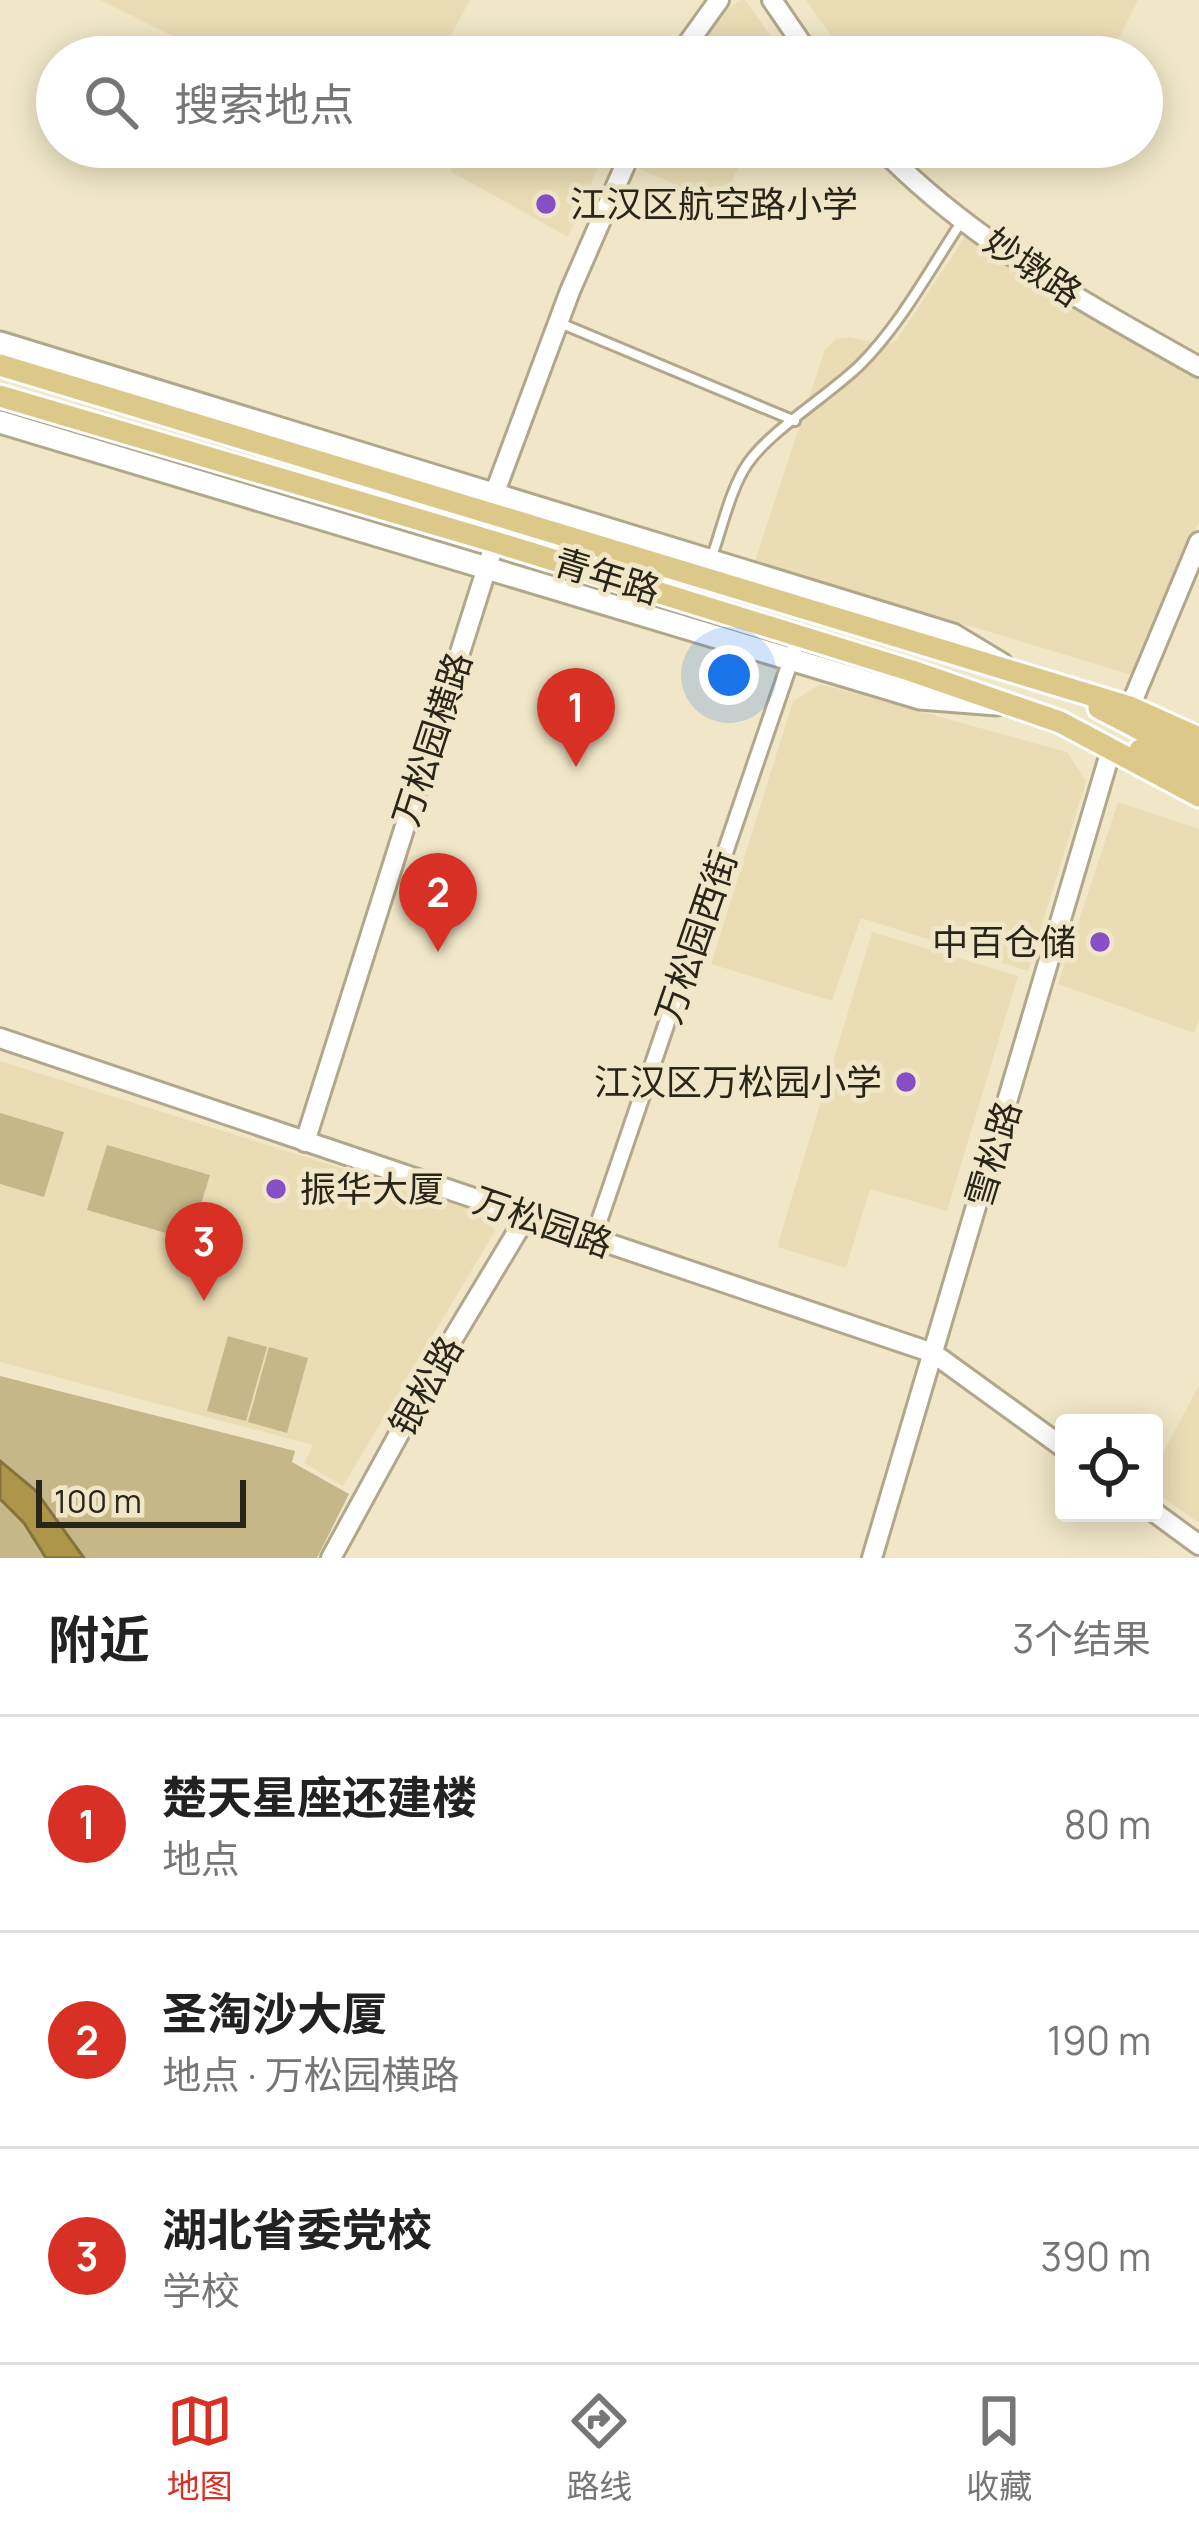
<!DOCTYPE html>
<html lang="zh">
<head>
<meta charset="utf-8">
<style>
	:root { --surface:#fff; --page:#f6f6f6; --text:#222; --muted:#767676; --line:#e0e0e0; --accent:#d93025 }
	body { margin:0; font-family:Manrope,"Noto Sans SC",sans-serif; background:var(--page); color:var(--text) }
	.controls { position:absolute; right:36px; bottom:36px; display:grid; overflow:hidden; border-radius:12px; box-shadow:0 6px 30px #0003 }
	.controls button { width:108px; height:108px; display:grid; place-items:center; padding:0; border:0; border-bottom:3px solid var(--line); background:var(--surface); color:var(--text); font:60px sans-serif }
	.scale { position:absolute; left:36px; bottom:30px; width:210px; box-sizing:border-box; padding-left:12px; border:6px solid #282519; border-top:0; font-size:33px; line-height:42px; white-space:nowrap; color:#282519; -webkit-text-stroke:9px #f1e7c8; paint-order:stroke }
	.you { position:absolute; left:729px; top:675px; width:42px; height:42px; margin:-30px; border:9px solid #fff; border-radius:50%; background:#1a73e8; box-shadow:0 0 0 18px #1a73e833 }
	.badge { display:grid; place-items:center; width:78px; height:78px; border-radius:50%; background:var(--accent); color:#fff; font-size:39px; font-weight:700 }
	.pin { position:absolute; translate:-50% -99px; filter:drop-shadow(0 3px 6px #0008) }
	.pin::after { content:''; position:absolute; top:63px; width:42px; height:36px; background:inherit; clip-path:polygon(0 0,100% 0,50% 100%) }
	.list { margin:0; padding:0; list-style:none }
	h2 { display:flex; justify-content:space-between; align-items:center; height:156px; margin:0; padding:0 48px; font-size:51px }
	h2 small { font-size:39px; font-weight:400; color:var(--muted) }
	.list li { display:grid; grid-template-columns:78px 1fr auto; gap:36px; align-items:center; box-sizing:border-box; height:216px; padding:0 48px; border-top:3px solid var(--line) }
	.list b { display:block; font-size:45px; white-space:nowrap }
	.list p { margin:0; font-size:39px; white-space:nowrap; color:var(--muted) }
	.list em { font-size:39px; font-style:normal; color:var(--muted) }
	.icon { flex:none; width:66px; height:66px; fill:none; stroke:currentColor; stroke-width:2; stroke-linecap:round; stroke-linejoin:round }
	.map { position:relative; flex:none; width:1199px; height:1558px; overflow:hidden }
	.search { position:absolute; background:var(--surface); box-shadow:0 6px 30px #0003; left:36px; right:36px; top:36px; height:132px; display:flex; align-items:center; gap:30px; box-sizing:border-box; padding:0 42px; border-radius:66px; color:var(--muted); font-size:45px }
	.sheet { height:804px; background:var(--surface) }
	nav { display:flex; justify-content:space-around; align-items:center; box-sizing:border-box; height:168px; border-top:3px solid var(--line); background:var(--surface); font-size:33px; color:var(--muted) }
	nav a { display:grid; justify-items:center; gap:6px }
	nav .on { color:var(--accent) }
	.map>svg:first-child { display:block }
</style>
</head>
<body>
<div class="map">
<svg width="1199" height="1558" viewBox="0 0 1199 1558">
	<rect width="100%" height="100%" fill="#f1e7c8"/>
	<path fill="#eaddb6" d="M100,0H470L439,57H215Z
		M741,0H745L786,57H684L712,18Z
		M806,0H1138L1114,48L1022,57H846Z
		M464,147H594L604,153L568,237L450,171Z
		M641,147H747L722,204L633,166Z
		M966,235L1109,326L1199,377V521L1135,676L755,561L825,349L836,339L850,337L884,345L896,341Z
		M821,684L1067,752L1086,781L1028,971L861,918L832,1001L711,964L793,701Z
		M1118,802L1199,829V1020L1194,1033L1058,984Z
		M872,932L1018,976L947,1211L870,1189L846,1268L777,1247Z
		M0,1061L481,1212L495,1231L343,1486L304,1463L313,1445L0,1362Z
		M1199,1385V1523L1154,1491V1470Z"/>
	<path fill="#c6b789" d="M0,1113L64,1132L44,1197L0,1184Z
		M107,1145L210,1175L190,1240L87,1210Z
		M228,1336L267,1347L246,1421L207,1411Z
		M269,1347L308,1358L287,1433L248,1422Z
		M0,1376L295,1451L292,1462L349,1494L317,1558H0Z"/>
	<path fill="#ad954a" stroke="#85733b" stroke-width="3" d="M0,1461L35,1490L84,1558H46L24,1523L0,1499Z"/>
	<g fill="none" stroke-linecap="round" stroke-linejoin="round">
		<g stroke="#b1a78a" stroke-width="14">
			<path id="service" d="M560,323L795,421
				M711,559C722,529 730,489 748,463C771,430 828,396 860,365C901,324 930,269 962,221"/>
		</g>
		<g stroke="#b1a78a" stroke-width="20">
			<path id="minor" d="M593,1239L799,636"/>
		</g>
		<g stroke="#b1a78a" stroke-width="24">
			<path id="tertiary" d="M772,0L811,57
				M678,57L719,0
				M880,147C970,241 1087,304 1199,367
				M489,508L570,291L633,147
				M1130,707L1199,542
				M0,1038L933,1353L1064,1448
				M305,1142L495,542
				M1154,1512L1199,1545
				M331,1558L434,1370L526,1217
				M872,1558L1111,750"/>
		</g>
		<g stroke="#b1a78a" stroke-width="27">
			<path id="secondary" d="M0,343L953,635L1001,664
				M0,422L920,698L997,704"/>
		</g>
		<g stroke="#fff" stroke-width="27">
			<path id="primary" d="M0,365L1130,707L1199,738
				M0,396L495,542L912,671L1060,722L1199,796
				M1099,708L1199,760
				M1140,750L1199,779"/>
		</g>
		<use href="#service" stroke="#fff" stroke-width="8"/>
		<use href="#minor" stroke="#fff" stroke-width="14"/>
		<use href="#tertiary" stroke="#fff" stroke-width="18"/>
		<use href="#secondary" stroke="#fff" stroke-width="21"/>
		<use href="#primary" stroke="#dcc888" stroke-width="21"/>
	</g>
	<g fill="#854fc6" stroke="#f1e7c8" stroke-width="4.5">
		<circle cx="546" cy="204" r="12"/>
		<circle cx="1100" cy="942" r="12"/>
		<circle cx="906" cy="1082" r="12"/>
		<circle cx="276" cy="1189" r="12"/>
	</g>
	<g text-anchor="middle" stroke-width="10" stroke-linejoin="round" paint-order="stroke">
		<g font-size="36" fill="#282519" stroke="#f1e7c8" text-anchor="start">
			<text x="570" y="217">江汉区航空路小学</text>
			<text x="1076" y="955" text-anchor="end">中百仓储</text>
			<text x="882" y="1095" text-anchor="end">江汉区万松园小学</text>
			<text x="300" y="1202">振华大厦</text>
		</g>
		<g font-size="36" fill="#282519" stroke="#f1e7c8">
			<text transform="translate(1033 267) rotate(34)" y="13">妙墩路</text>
			<text transform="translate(607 576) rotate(17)" y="13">青年路</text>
			<text transform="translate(432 739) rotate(-72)" y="13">万松园横路</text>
			<text transform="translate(696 937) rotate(-71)" y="13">万松园西街</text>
			<text transform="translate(993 1154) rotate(-73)" y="13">雪松路</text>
			<text transform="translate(543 1222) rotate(19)" y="13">万松园路</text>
			<text transform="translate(426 1386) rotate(-60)" y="13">银松路</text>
		</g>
	</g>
</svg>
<div class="controls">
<button><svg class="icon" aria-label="locate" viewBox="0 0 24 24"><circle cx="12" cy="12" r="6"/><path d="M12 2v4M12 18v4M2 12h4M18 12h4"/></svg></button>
</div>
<div class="scale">100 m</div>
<div class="you"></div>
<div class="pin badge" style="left:576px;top:767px">1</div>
<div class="pin badge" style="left:438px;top:952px">2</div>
<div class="pin badge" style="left:204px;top:1301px">3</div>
<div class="search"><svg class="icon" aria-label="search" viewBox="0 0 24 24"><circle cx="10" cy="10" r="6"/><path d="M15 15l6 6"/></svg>搜索地点</div>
</div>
<section class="sheet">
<h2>附近<small>3个结果</small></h2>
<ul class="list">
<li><span class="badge">1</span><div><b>楚天星座还建楼</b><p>地点</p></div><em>80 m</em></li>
<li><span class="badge">2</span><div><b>圣淘沙大厦</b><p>地点 · 万松园横路</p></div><em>190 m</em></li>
<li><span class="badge">3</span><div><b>湖北省委党校</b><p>学校</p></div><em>390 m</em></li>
</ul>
</section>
<nav>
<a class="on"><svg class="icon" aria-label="map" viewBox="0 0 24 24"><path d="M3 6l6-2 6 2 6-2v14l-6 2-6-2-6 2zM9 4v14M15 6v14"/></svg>地图</a>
<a><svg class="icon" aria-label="directions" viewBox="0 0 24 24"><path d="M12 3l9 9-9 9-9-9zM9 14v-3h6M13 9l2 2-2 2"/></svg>路线</a>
<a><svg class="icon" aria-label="saved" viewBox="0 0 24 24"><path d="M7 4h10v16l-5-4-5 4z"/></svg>收藏</a>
</nav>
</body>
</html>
